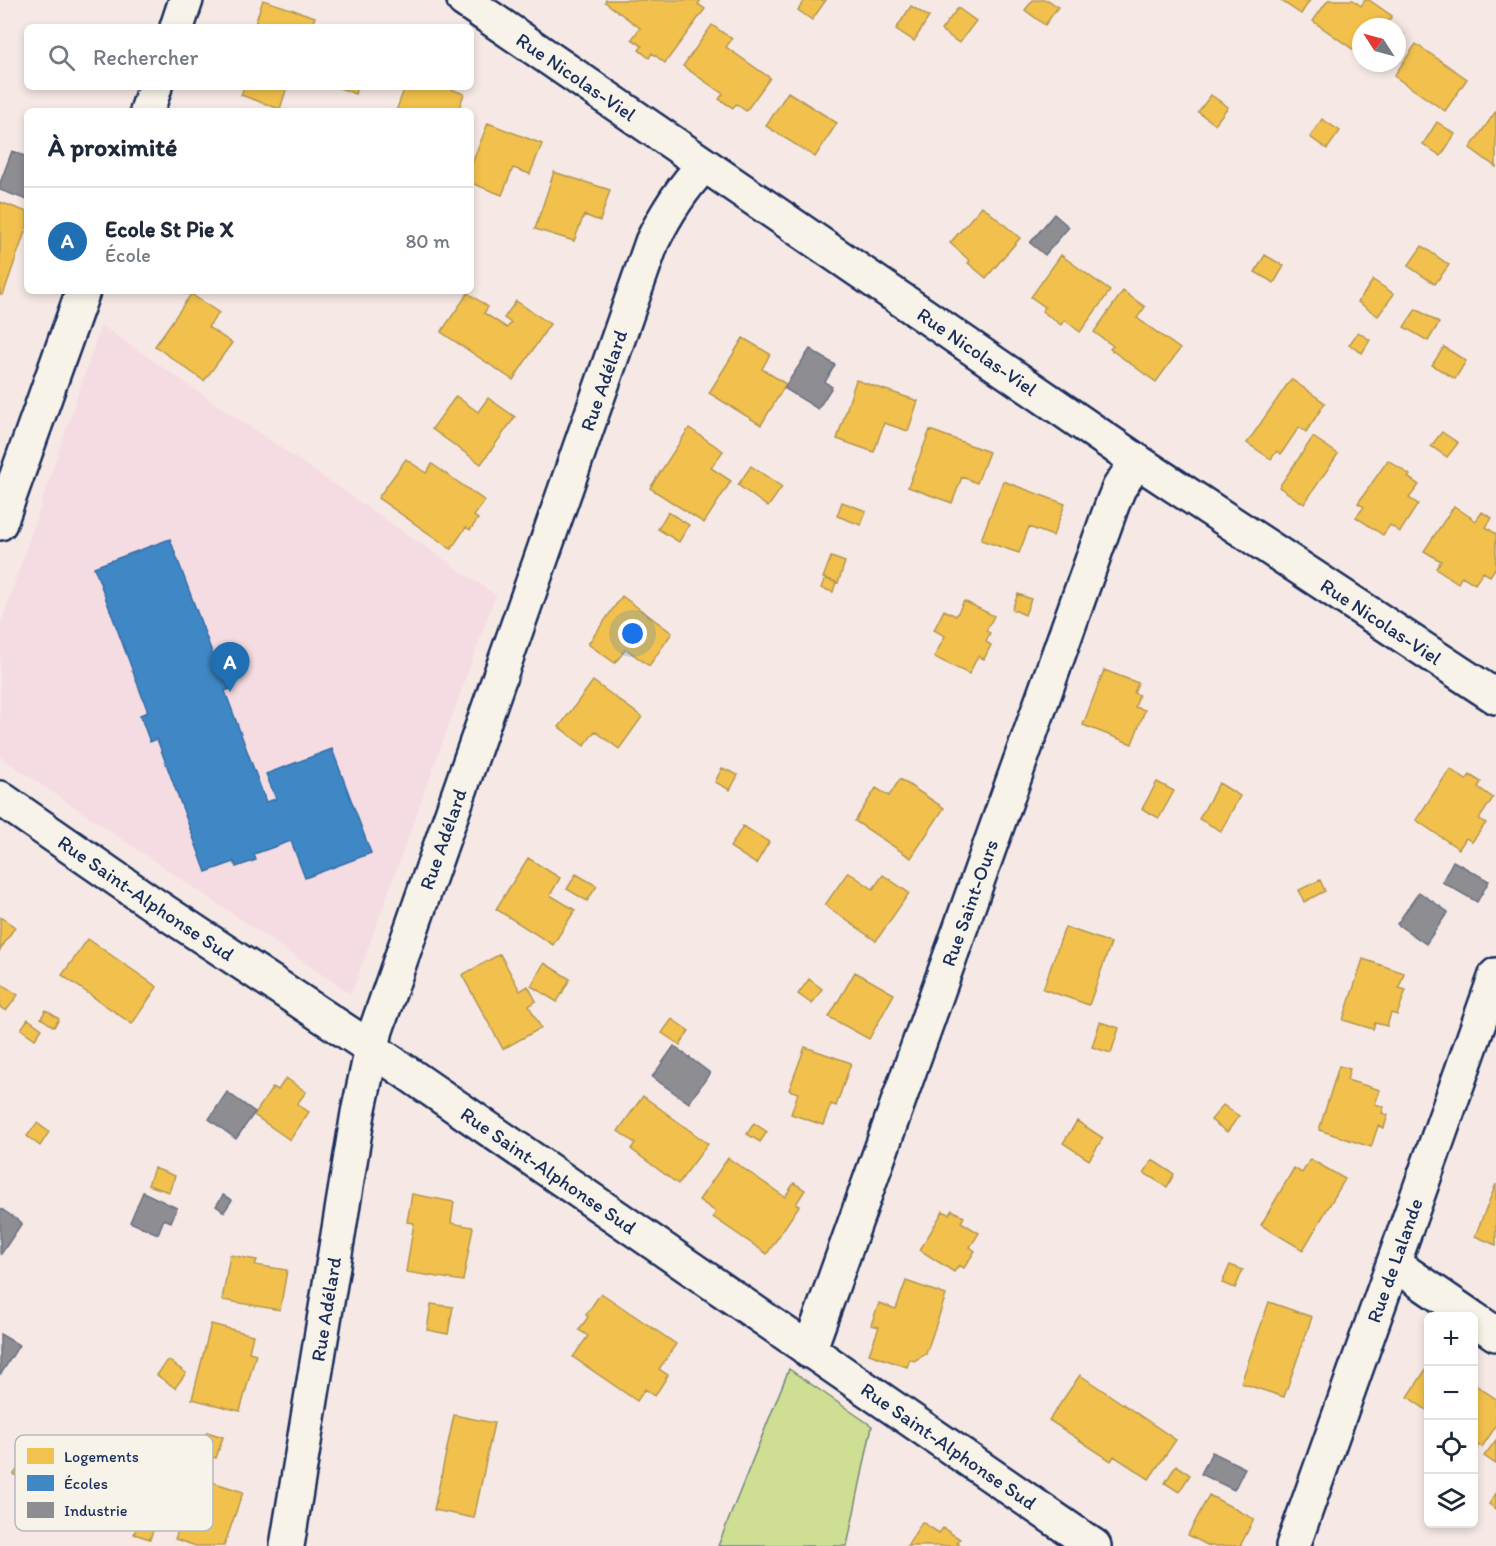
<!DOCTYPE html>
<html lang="fr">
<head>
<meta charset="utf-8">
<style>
	:root { --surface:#fff; --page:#f2f2f3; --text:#1f2937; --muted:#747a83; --line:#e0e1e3; --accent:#1f6fb2 }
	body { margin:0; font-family:Itim,sans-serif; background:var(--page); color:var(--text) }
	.controls { position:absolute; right:18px; bottom:18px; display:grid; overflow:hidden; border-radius:9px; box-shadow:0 3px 9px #0003 }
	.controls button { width:54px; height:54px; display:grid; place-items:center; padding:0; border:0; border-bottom:2px solid var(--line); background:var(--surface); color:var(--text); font:30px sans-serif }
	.compass { position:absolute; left:1352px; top:18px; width:54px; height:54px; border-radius:50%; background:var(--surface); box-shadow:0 3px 9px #0003; rotate:306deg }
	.you { position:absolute; left:633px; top:634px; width:21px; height:21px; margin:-15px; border:4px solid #fff; border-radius:50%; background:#1a73e8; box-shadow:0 0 0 9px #1a73e833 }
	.badge { display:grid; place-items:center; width:39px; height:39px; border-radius:50%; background:var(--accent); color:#fff; font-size:20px; font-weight:700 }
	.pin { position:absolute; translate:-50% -50px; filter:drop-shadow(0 2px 3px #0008) }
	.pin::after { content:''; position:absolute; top:32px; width:21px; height:18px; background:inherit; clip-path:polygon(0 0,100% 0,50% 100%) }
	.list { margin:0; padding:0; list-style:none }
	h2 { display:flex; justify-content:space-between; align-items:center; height:78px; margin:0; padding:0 24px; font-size:26px }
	h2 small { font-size:20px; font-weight:400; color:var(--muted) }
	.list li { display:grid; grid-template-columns:39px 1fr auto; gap:18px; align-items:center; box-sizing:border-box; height:108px; padding:0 24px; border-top:2px solid var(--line) }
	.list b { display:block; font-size:22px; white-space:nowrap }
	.list p { margin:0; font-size:20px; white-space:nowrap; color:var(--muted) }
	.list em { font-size:20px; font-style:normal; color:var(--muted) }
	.icon { flex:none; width:33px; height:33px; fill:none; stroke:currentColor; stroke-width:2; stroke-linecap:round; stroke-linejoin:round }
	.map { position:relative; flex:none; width:1496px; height:1546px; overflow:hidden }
	.search { position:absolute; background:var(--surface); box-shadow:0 3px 9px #0003; left:24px; top:24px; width:450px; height:66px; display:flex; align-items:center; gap:15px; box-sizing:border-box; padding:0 21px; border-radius:9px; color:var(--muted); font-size:22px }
	.panel { position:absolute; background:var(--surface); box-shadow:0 3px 9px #0003; left:24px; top:108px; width:450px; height:186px; border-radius:9px }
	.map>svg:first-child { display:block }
</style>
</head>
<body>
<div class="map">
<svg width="1496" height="1546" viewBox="0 0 1496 1546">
	<rect width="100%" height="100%" fill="#f6e9e5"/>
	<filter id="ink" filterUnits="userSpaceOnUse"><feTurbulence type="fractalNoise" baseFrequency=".0167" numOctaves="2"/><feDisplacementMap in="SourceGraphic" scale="12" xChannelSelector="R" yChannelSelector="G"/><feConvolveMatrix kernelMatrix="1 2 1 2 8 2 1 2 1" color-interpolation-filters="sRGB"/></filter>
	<g filter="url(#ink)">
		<path fill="#f5dce2" d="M101,325L496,595L353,990L349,993L0,757V626Z"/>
		<path fill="#cedf93" stroke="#748778" stroke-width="1.5" d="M789,1369L872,1426L847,1546H718Z"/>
		<path fill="#f2c14e" stroke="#b29553" stroke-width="1.5" d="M263,0L315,17L311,27H254Z
			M606,0H701L698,4L705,9L665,63L652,53L649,58L639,50L642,46L632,39L640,28L605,2Z
			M805,0H826L812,20L798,10Z
			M1033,0H1048L1058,7L1045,25L1025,10Z
			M1280,0H1310L1301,14Z
			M1328,0H1353L1361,6L1365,0H1369L1392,16L1387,23L1393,27H1361V55L1313,21Z
			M911,6L929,17L914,41L896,29Z
			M958,8L976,21L959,43L941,30Z
			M712,25L732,39L726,47L770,78L746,111L736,104L733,108L719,99L723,94L683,66Z
			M1397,30L1404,35L1397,45Z
			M1416,44L1467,79L1445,111L1394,76Z
			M244,87H287L280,109L241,95Z
			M337,87H357L355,94Z
			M405,87H445L464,94L458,111H396Z
			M788,92L837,123L815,157L766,126Z
			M1211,95L1228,107L1215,124L1198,112Z
			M1496,111V167L1470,148Z
			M1322,119L1340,131L1327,149L1310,137Z
			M1437,122L1455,134L1441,156L1423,144Z
			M488,123L542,144L530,174L513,168L502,195L471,183V166Z
			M554,172L610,190L600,221L584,215L574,241L535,229Z
			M0,202L27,212V226L3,295L0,294Z
			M982,206L1020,238L986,278L968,263L970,261L950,243Z
			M1422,246L1449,265L1435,284L1408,266Z
			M1061,255L1110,291L1080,332L1065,320L1061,325L1042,311L1045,307L1031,297Z
			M1265,255L1284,266L1274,283L1255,272Z
			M1373,280L1394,294L1378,316L1358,302Z
			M1123,291L1145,307L1137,318L1180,349L1156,382L1110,349L1113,346L1094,332Z
			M468,293L488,307L484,313L507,328L511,323L504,318L516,301L550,324L513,380L441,332Z
			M191,294L219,313L208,327L232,343L204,381L155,346Z
			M1416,309L1439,323L1428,341L1404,327Z
			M1358,332L1370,340L1362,353L1349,345Z
			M743,338L770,354L762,369L786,384L761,425L709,393Z
			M1444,347L1466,361L1455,379L1432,365Z
			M1291,379L1325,403L1306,432L1299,427L1281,454L1277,451L1271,459L1247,443Z
			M856,380L918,401L908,431L884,423L874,452L837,439Z
			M456,396L478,412L488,398L515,417L481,464L432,429Z
			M689,428L723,451L711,468L731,481L704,523L650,488Z
			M930,430L989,452L977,483L962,477L952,503L908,487Z
			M1442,432L1458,443L1447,457L1431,446Z
			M1313,437L1338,454L1304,504L1279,487Z
			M406,459L426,473L432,464L485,501L474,516L478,519L470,530L466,527L451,549L378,498Z
			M1388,460L1410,475L1408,477L1419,485L1409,498L1418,504L1400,532L1390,525L1383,535L1356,517L1364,507L1358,503Z
			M751,466L782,487L768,507L738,485Z
			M1003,481L1065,504L1053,536L1029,527L1019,553L981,540Z
			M842,502L866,511L861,525L837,516Z
			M1454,506L1476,521L1482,512L1492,518L1486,527L1496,534V567L1490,576L1483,572L1475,584L1462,576L1458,583L1436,568L1441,561L1424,551Z
			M668,512L689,525L679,542L658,529Z
			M831,557L845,562L838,583L823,578Z
			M825,578L836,582L833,592L821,588Z
			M1018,594L1031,599L1025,615L1012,609Z
			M622,596L672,633L649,666L626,649L615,663L588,644Z
			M964,601L994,616L986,631L990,633L986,642L991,645L984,659L978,656L969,674L934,657L945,636L934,630L944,610L956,616Z
			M1104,670L1138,683L1134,693L1139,695L1135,707L1145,710L1132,744L1083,725Z
			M593,681L642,717L619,749L595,731L584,746L559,727Z
			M722,768L738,775L730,790L715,782Z
			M1450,769L1466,780L1470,775L1481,782L1478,787L1493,798L1479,819L1486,823L1472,842L1466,838L1459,849L1416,820Z
			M900,779L944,808L911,858L855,821L876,788L889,796Z
			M1157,782L1174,791L1159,818L1142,809Z
			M1219,783L1240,796L1221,831L1199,819Z
			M743,826L769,842L756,864L730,847Z
			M528,858L560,878L550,895L575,910L553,945L496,909Z
			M848,872L873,889L883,875L909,893L876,941L825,905Z
			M576,874L597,886L587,901L567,889Z
			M1320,880L1325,891L1304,902L1299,890Z
			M0,917L15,927L0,950Z
			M1065,927L1111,943L1089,1005L1043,989Z
			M88,939L157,987L132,1024L62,975Z
			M500,954L520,991L528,986L536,1001L529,1006L541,1028L503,1049L462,975Z
			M1363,959L1404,973L1399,988L1406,990L1397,1015L1391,1013L1387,1026L1375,1023L1373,1029L1343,1020Z
			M544,963L570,979L557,1002L531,986Z
			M855,972L894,994L869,1039L829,1017Z
			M809,979L822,989L812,1004L798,994Z
			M3,985L18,995L6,1011L0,1007V988Z
			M46,1010L59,1019L54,1027L41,1018Z
			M28,1019L42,1029L35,1039L21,1029Z
			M672,1019L689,1031L680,1045L662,1033Z
			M1100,1022L1119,1028L1111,1053L1092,1047Z
			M805,1047L851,1063L836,1106L831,1104L823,1125L791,1114L798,1093L789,1090Z
			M1339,1066L1350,1069L1347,1080L1380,1090L1375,1104L1384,1107L1382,1113L1388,1115L1384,1128L1378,1126L1371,1147L1319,1130Z
			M286,1078L306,1092L297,1104L309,1112L290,1140L254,1115L273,1087L278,1090Z
			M643,1096L708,1144L678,1184L631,1149L635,1143L618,1131Z
			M1223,1105L1239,1116L1227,1132L1211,1120Z
			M1077,1121L1103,1138L1089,1160L1063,1143Z
			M37,1123L49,1132L40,1146L27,1136Z
			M754,1123L767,1132L760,1142L747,1134Z
			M728,1158L785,1197L794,1183L805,1190L796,1204L799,1206L767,1254L713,1217L716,1212L699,1200Z
			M1310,1159L1345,1179L1303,1250L1261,1225L1294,1168L1302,1173Z
			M1152,1160L1174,1174L1167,1187L1144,1173Z
			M154,1168L175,1176L169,1192L148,1185Z
			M1496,1184V1245L1475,1236Z
			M412,1194L454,1202L451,1223L473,1227L463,1281L406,1272L414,1223L407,1222Z
			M952,1210L964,1217L961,1222L979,1233L970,1247L975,1251L964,1268L959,1265L954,1272L920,1250L943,1211L949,1214Z
			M230,1255L257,1260L255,1265L287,1270L280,1310L222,1300Z
			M1230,1265L1243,1270L1235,1288L1222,1283Z
			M906,1281L946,1295L926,1354L914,1361L910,1359L907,1367L869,1354L879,1327L871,1325L879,1303L896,1309Z
			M601,1293L676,1344L659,1369L668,1375L655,1396L645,1389L637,1401L573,1357L588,1336L579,1330L588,1317L586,1315Z
			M1269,1302L1312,1317L1284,1397L1241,1383Z
			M431,1304L453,1307L448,1334L427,1330Z
			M211,1324L253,1335L249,1352L256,1354L240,1411L192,1399Z
			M168,1360L186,1373L175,1388L157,1375Z
			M1428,1366V1411L1408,1397Z
			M1080,1375L1176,1440L1149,1479L1114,1456L1111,1461L1049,1420Z
			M1474,1384L1496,1399V1426L1482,1447L1479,1445L1477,1448L1474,1446Z
			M454,1415L494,1423L474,1518L434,1510Z
			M207,1432L223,1437L216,1458L200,1453Z
			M1496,1440V1464L1484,1456Z
			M26,1457L58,1480L47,1497L14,1474Z
			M1176,1465L1190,1475L1179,1492L1165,1483Z
			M197,1477L243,1492L224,1546H196L175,1539Z
			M1496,1493V1509L1489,1504Z
			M1209,1495L1254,1519L1240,1546H1209L1188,1535Z
			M141,1514L157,1519L150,1539L134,1534Z
			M922,1522L939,1533L943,1528L960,1539L957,1543L962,1546H907Z"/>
		<path fill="#3f88c5" stroke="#346da6" stroke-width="1.5" d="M170,539L220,674L227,672L233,688L225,691L266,802L276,799L266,774L332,749L371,853L305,878L291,841L254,854L256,860L236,867L234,862L206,872L157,739L150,742L140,715L148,712L94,567Z"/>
		<path fill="#8d8d92" stroke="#6b7182" stroke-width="1.5" d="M12,151L27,157V200L0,190V183Z
			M1054,214L1069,227L1045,255L1030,243Z
			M810,349L835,365L825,382L832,387L818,409L784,388Z
			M1453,861L1489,881L1477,902L1442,882Z
			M1419,892L1448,912L1426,944L1397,924Z
			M674,1046L710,1073L689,1103L652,1077Z
			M227,1092L255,1112L236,1139L209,1119Z
			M143,1192L177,1208L171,1222L164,1219L158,1234L130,1222Z
			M223,1195L232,1200L224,1212L216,1206Z
			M0,1208L22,1223L1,1254L0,1253Z
			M0,1334L19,1345L1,1374H0Z
			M1212,1452L1245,1468L1234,1490L1201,1474Z"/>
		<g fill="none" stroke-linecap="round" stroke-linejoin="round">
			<g stroke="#1b2f5e" stroke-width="38">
				<g id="minor">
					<path id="s1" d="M464,0L1137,461L1496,697"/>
					<path d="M177,27L186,0"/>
					<path d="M147,111L155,87"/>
					<path d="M0,523L83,291"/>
					<path id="s2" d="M0,798L150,902L371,1048L1094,1546"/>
					<path d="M1394,1264L1470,1316"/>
					<path d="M1474,1319L1496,1334"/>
					<path id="s3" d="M809,1351L1112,505L1119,488L1137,461"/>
					<path id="s4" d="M287,1546L358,1113L376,1030L652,242C666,213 682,188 704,165"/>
					<path id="s5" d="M1293,1546L1496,975"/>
				</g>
			</g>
			<use href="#minor" stroke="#f7f3e8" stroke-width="33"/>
		</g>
	</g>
	<g text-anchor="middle" stroke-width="6" stroke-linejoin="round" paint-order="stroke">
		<g font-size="20" fill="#1b2f5e" stroke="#f7f3e8">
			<text dy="7" stroke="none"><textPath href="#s1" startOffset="136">Rue Nicolas-Viel</textPath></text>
			<text dy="7" stroke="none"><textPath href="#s1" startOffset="622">Rue Nicolas-Viel</textPath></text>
			<text dy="7" stroke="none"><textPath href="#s4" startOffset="1212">Rue Adélard</textPath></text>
			<text dy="7" stroke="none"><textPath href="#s1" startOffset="1108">Rue Nicolas-Viel</textPath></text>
			<text dy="7" stroke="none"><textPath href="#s4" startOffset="726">Rue Adélard</textPath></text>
			<text dy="7" stroke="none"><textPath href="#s2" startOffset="177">Rue Saint-Alphonse Sud</textPath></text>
			<text dy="7" stroke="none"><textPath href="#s3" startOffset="476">Rue Saint-Ours</textPath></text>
			<text dy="7" stroke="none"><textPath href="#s2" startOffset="663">Rue Saint-Alphonse Sud</textPath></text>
			<text dy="7" stroke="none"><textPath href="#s5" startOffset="303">Rue de Lalande</textPath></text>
			<text dy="7" stroke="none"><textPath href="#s4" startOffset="240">Rue Adélard</textPath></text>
			<text dy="7" stroke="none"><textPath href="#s2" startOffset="1149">Rue Saint-Alphonse Sud</textPath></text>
		</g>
	</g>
	<rect x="15" y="1435" width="198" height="96" rx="9" fill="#f7f3e8" stroke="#b5b8bf" stroke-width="1.5"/>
	<rect x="27" y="1448" width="27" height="16" fill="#f2c14e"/>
	<rect x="27" y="1475" width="27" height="16" fill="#3f88c5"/>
	<rect x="27" y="1502" width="27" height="16" fill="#8d8d92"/>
	<g font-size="16" fill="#1b2f5e">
		<text x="64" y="1462">Logements</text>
		<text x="64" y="1489">Écoles</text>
		<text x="64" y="1516">Industrie</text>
	</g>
</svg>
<div class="controls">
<button>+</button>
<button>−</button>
<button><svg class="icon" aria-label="locate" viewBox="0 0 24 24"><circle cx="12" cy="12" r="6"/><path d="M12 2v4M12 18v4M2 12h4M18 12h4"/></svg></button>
<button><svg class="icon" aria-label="layers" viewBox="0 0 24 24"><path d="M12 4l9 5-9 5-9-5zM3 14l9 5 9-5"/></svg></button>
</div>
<svg class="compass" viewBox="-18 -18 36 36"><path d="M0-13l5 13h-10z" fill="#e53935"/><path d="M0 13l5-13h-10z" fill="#747a83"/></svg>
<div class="you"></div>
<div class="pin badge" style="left:230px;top:692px">A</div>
<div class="search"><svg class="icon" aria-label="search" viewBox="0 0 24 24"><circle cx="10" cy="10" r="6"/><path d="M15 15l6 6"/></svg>Rechercher</div>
<section class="panel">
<h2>À proximité<small></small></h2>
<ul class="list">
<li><span class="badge">A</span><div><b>Ecole St Pie X</b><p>École</p></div><em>80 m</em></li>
</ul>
</section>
</div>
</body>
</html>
